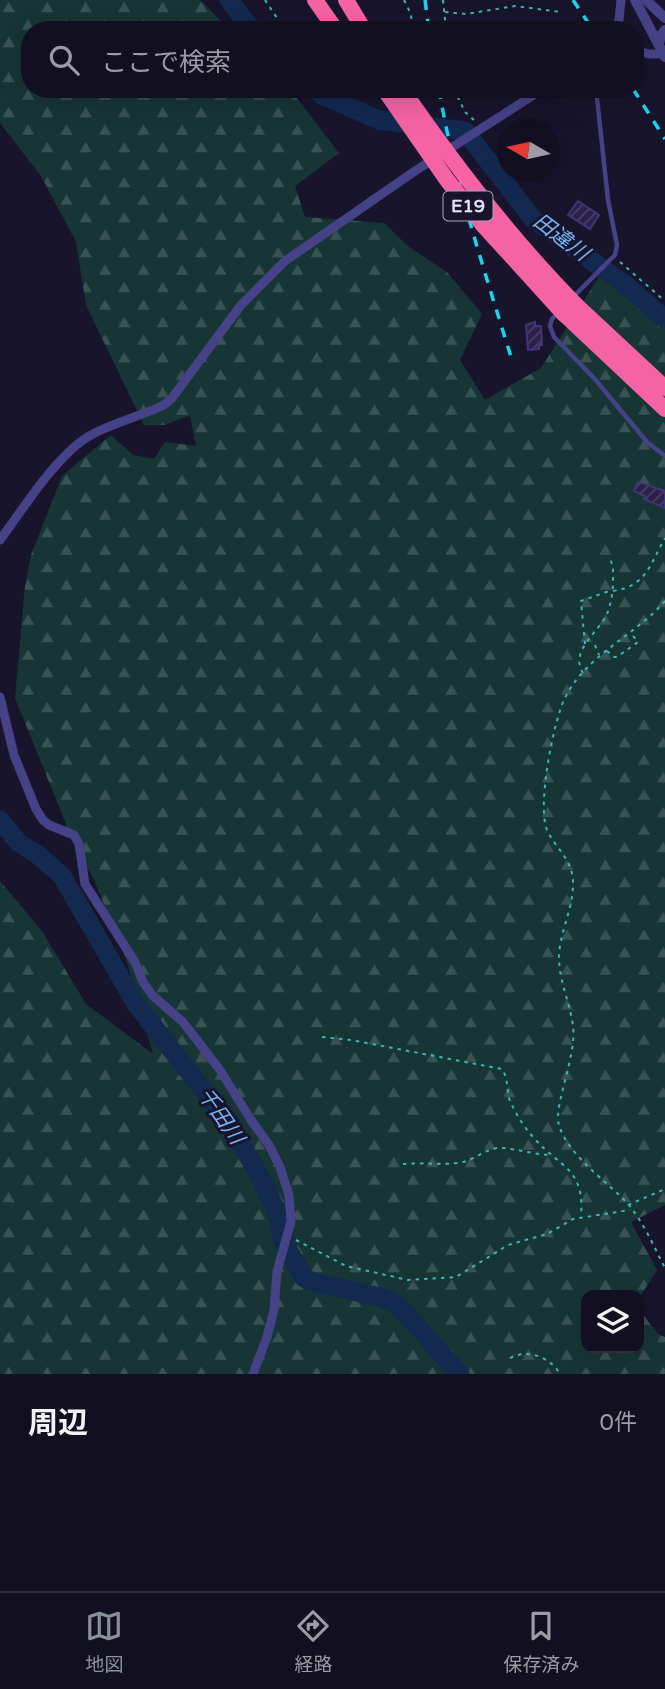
<!DOCTYPE html>
<html lang="ja">
<head>
<meta charset="utf-8">
<style>
	:root { --surface:#120f21; --page:#1f1d2e; --text:#f1f3f6; --muted:#9c9ca5; --line:#312f3f; --accent:#8c9099 }
	body { margin:0; font-family:"Varela Round","Noto Sans JP",sans-serif; background:var(--page); color:var(--text) }
	.controls { position:absolute; right:21px; bottom:21px; display:grid; overflow:hidden; border-radius:14px; box-shadow:0 7px 28px #0002 }
	.controls button { width:63px; height:63px; display:grid; place-items:center; padding:0; border:0; border-bottom:2px solid var(--line); background:var(--surface); color:var(--text); font:35px sans-serif }
	.compass { position:absolute; left:497px; top:119px; width:63px; height:63px; border-radius:50%; background:var(--surface); box-shadow:0 7px 28px #0002; rotate:279deg }
	.list { margin:0; padding:0; list-style:none }
	h2 { display:flex; justify-content:space-between; align-items:center; height:91px; margin:0; padding:0 28px; font-size:30px }
	h2 small { font-size:23px; font-weight:400; color:var(--muted) }
	.icon { flex:none; width:38px; height:38px; fill:none; stroke:currentColor; stroke-width:2; stroke-linecap:round; stroke-linejoin:round }
	.map { position:relative; flex:none; width:665px; height:1374px; overflow:hidden }
	.search { position:absolute; background:var(--surface); box-shadow:0 7px 28px #0002; left:21px; right:21px; top:21px; height:77px; display:flex; align-items:center; gap:18px; box-sizing:border-box; padding:0 24px; border-radius:28px; color:var(--muted); font-size:26px }
	.sheet { height:217px; background:var(--surface) }
	nav { display:flex; justify-content:space-around; align-items:center; box-sizing:border-box; height:98px; border-top:2px solid var(--line); background:var(--surface); font-size:19px; color:var(--muted) }
	nav a { display:grid; justify-items:center; gap:4px }
	nav .on { color:var(--accent) }
	.map>svg:first-child { display:block }
</style>
</head>
<body>
<div class="map">
<svg width="665" height="1374" viewBox="0 0 665 1374">
	<defs>
		<pattern id="forest-firs" width="22" height="20" patternUnits="userSpaceOnUse" patternTransform="scale(1.75)"><rect width="22" height="20" fill="#173535"/><path d="M5 1l3.5 6h-7zM16 11l3.5 6h-7z" fill="#395253"/></pattern>
		<pattern id="building-hatch" width="6" height="6" patternUnits="userSpaceOnUse" patternTransform="scale(1.75)"><rect width="6" height="6" fill="#2a214b"/><path d="M-1 1l2-2M0 6l6-6M5 7l2-2" fill="none" stroke="#494166"/></pattern>
	</defs>
	<rect width="100%" height="100%" fill="#18142c"/>
	<path fill="url(#forest-firs)" d="M0,0H200L230,30H30V89H290L339,153L295,186L305,217L384,223L409,247L447,272L482,314L460,360L485,400L541,368L602,272L665,326V1205L631,1222L657,1270L639,1298V1295H586V1348H639V1309L658,1334L665,1337V1374H0V881L42,931L86,1004L153,1054L126,959L95,882L73,841L15,698L25,586L31,555L62,476L111,435L133,455L154,459L165,442L196,446L190,415L165,425H144L86,305L76,242L41,176L0,123Z"/>
	<g fill="none" stroke-linecap="round" stroke-linejoin="round">
		<path stroke="#132950" stroke-width="19" d="M229,0L252,30
			M315,89L322,95L379,120L465,131L533,219L627,286L665,319
			M0,820L19,843L37,854L62,876L136,1004L231,1126L264,1184L277,1213L282,1239L304,1278L316,1283L380,1297L394,1303L405,1313L460,1374"/>
	</g>
	<path fill="url(#building-hatch)" stroke="#433476" stroke-width="2" d="M578,201L599,215L590,229L568,215Z
		M535,322V326H541L542,345H539V349L528,350L526,325Z
		M638,482L665,491V508L644,499L645,496L634,491Z"/>
	<g fill="none" stroke-linecap="round" stroke-linejoin="round">
		<path stroke="#3ab7b3" stroke-width="2" stroke-dasharray="3.5 5" stroke-linecap="butt" d="M265,0L285,30
			M404,0L411,14L412,30
			M443,0L446,30
			M445,12L466,14L515,6L561,12
			M344,89L370,93
			M454,89L465,112L474,120
			M620,262L665,301
			M613,591C647,586 650,564 665,538
			M665,601C635,636 585,655 564,700C553,724 537,806 547,830C556,849 572,859 573,881C574,906 561,929 559,954C558,979 570,1002 573,1026C577,1056 553,1106 559,1125C568,1156 607,1181 628,1204C644,1223 654,1247 665,1268
			M585,644L581,601L612,590
			M595,645L599,655
			M607,651L614,657H617L638,642L630,632
			M583,673C569,651 599,632 607,614C611,604 613,592 613,581C613,572 614,567 610,559
			M322,1037L351,1040L502,1069C510,1081 505,1094 512,1105C517,1116 525,1128 533,1137C560,1168 585,1168 581,1216
			M403,1164C423,1162 444,1166 463,1162C475,1159 486,1149 498,1148C516,1148 534,1155 552,1155
			M628,1205L665,1189
			M296,1240L346,1266L408,1280L456,1277L508,1245L547,1234L573,1219L630,1210
			M510,1358C528,1348 551,1358 560,1374"/>
		<path stroke="#464287" stroke-width="4.5" d="M574,296L615,255L617,245L608,200L596,89
			M558,313L552,319L550,326L554,337L594,378L647,442L665,456"/>
		<path stroke="#464287" stroke-width="9" d="M618,30L621,0
			M635,50L649,54H664
			M0,540C23,509 59,451 93,434C116,422 141,416 164,405L172,398L241,305L285,261L415,171L543,89
			M0,697L14,755L36,809L43,820L49,825L74,835L79,844L85,884L135,962L143,982L152,995L183,1022L220,1070L251,1120L269,1145L280,1167L289,1195L291,1221L277,1272L274,1310L267,1337L253,1374"/>
		<path stroke="#464287" stroke-width="10" d="M635,0L665,57
			M646,0L665,18
			M659,44L661,35L665,30"/>
		<path stroke="#f563a5" stroke-width="16" d="M315,0L336,30
			M346,0L364,30
			M576,305L665,388
			M564,314L665,409"/>
		<path stroke="#19d5f0" stroke-width="3.5" stroke-dasharray="10 9" stroke-linecap="butt" d="M425,0L429,30
			M573,0L593,30
			M439,89C454,180 484,269 511,357
			M633,89L665,139"/>
		<path stroke="#f563a5" stroke-width="16" d="M384,89L447,180L483,225L564,314
			M402,89C455,166 511,239 576,305"/>
	</g>
	<g text-anchor="middle" stroke-width="6" stroke-linejoin="round" paint-order="stroke">
		<rect fill="#18142c" stroke="#a7a3be" stroke-width="2" x="443.5" y="191.5" width="49" height="29" rx="5"/>
		<g font-size="18" font-weight="bold" fill="#e4e0fd">
			<text x="468" y="212">E19</text>
		</g>
		<g font-size="21" font-style="italic" fill="#75b7f6" stroke="#18142c">
			<text transform="translate(561 237) rotate(37)" y="7">田違川</text>
			<text transform="translate(221 1116) rotate(55)" y="7">千田川</text>
		</g>
	</g>
</svg>
<div class="controls">
<button><svg class="icon" aria-label="layers" viewBox="0 0 24 24"><path d="M12 4l9 5-9 5-9-5zM3 14l9 5 9-5"/></svg></button>
</div>
<svg class="compass" viewBox="-18 -18 36 36"><path d="M0-13l5 13h-10z" fill="#e53935"/><path d="M0 13l5-13h-10z" fill="#9c9ca5"/></svg>
<div class="search"><svg class="icon" aria-label="search" viewBox="0 0 24 24"><circle cx="10" cy="10" r="6"/><path d="M15 15l6 6"/></svg>ここで検索</div>
</div>
<section class="sheet">
<h2>周辺<small>0件</small></h2>
<ul class="list">
</ul>
</section>
<nav>
<a class="on"><svg class="icon" aria-label="map" viewBox="0 0 24 24"><path d="M3 6l6-2 6 2 6-2v14l-6 2-6-2-6 2zM9 4v14M15 6v14"/></svg>地図</a>
<a><svg class="icon" aria-label="directions" viewBox="0 0 24 24"><path d="M12 3l9 9-9 9-9-9zM9 14v-3h6M13 9l2 2-2 2"/></svg>経路</a>
<a><svg class="icon" aria-label="saved" viewBox="0 0 24 24"><path d="M7 4h10v16l-5-4-5 4z"/></svg>保存済み</a>
</nav>
</body>
</html>
